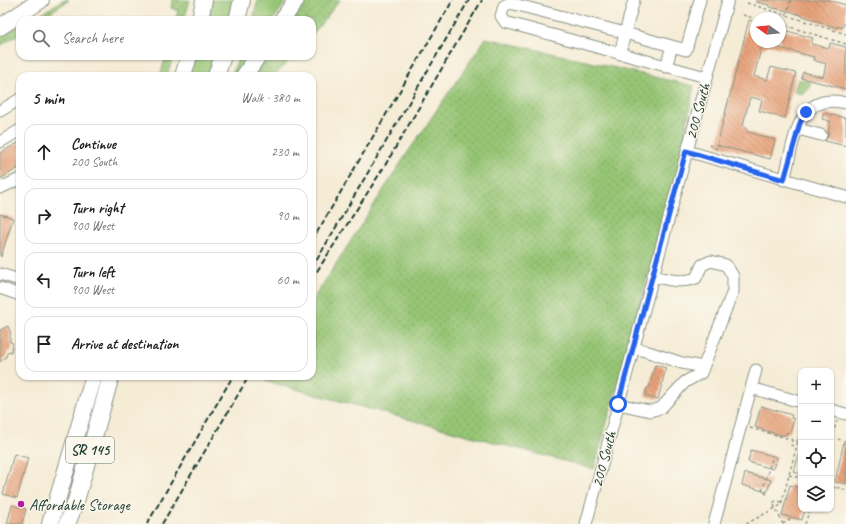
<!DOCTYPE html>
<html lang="en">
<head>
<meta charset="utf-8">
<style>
	:root { --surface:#fff; --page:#f6f6f6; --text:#202124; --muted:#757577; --line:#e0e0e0 }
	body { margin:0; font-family:Caveat,sans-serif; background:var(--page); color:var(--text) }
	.controls { position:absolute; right:12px; bottom:12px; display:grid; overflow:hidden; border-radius:8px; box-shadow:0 1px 3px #0004 }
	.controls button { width:36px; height:36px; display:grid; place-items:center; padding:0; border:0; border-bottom:1px solid var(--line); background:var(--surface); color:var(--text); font:20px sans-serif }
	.compass { position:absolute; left:750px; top:12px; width:36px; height:36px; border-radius:50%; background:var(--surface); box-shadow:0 1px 3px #0004; rotate:285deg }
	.stop { position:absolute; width:12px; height:12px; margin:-9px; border:3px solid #2563eb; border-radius:50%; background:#fff }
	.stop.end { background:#2563eb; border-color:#fff; box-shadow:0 1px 4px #0008 }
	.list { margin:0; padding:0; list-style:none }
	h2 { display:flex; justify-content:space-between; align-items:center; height:52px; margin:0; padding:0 16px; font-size:17px }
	h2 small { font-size:13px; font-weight:400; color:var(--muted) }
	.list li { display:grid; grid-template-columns:26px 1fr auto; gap:12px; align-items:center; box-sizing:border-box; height:56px; margin:0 8px 8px; padding:0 8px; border:1px solid var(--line); border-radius:12px }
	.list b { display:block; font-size:15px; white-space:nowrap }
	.list p { margin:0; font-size:13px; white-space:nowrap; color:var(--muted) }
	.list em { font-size:13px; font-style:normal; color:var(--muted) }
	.icon { flex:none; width:22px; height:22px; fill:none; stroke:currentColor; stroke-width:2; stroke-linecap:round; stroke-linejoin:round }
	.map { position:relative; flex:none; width:846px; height:524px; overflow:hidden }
	.search { position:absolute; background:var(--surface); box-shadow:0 1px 3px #0004; left:16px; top:16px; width:300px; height:44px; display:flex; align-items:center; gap:10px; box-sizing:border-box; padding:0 14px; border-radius:12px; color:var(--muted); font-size:15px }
	.panel { position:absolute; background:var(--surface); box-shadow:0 1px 3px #0004; left:16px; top:72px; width:300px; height:308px; border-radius:12px }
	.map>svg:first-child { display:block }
</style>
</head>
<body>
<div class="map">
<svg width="846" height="524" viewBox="0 0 846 524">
	<defs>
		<pattern id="grass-dots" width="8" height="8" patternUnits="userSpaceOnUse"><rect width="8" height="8" fill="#96c574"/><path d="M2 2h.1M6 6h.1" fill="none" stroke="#7aa160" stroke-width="1.8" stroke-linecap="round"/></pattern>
		<pattern id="building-back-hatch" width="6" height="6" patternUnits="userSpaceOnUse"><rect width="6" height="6" fill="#e8a37a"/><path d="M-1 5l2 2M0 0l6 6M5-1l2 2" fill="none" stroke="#bb8665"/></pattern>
	</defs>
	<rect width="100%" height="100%" fill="#fbf7ec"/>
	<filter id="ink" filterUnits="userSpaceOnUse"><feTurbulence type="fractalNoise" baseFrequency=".025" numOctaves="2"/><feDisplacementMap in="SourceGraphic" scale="8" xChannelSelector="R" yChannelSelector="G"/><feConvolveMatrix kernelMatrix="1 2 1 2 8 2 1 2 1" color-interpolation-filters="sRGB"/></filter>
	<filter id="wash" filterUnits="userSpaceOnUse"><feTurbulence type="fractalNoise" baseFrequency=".012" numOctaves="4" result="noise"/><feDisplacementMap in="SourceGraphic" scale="16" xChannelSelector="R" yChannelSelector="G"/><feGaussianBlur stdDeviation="0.9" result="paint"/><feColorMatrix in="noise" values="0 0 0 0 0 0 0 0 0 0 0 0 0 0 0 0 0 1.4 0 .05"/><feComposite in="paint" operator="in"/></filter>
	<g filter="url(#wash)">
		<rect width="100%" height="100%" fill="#f5ecd6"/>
		<path fill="url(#grass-dots)" stroke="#5a8154" d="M63,0H69L39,20H31Z
			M172,0H190L184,20H175L178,11L171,8Z
			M303,0H340L312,35V20H290Z
			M20,25V33L0,46V36Z
			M486,38L694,86L679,164L594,469L265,381L269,376H312V301L406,155Z
			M166,56H173L167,76H160Z
			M266,56H293L274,76H254Z
			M798,79L811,82L809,89L801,94L794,92Z"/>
		<path fill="#96c574" stroke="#5a8154" d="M210,0H233L227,20H204Z
			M258,0H287L273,20H253Z
			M193,56H215L208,76H187Z
			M239,56H249L235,76H231Z"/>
		<g id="blocks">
			<path fill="url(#building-back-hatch)" d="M756,0H829L846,5V20L842,28L837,26V28L792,12L769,7V5L756,2Z
				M749,20L756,22V42H780V29L813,38L811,44L829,48L830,43L846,47V89L801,78L803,72L823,77L826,64L813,60L814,57L769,45L761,49L754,76L767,80L771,67L796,73L785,118L759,111L762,100L750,97L743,125L748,132L775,140L770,159L717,145Z
				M824,113L846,118V146L825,141L828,136L830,121L822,119Z
				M20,142V167L0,179V153Z
				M0,214L13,218L1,257L0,256Z
				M8,326L11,334L10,335V342L13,343L11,352L8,351L6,357L0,362V330Z
				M655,365L666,368L658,399L645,396L647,388H649Z
				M761,406L792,415L791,418L794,419L790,433L787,432L786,435H780L755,427Z
				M844,441H846V484L835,482Z
				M751,450L777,457L773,469L748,462Z
				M14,454L28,458L17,498L3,494Z
				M799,454H801V474L794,472Z
				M745,473L771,480L767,492L742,485Z
				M790,485L801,488V509H805L802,520L782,515Z
				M12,505L26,509L22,524H7Z"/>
		</g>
	</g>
	<g filter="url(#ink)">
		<use href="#blocks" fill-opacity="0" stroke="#8a9485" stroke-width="1"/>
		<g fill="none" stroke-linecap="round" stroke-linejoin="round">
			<g stroke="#8a9485" stroke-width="13">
				<path id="minor" d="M634,0L625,33L510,3L504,6L501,16L505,22L706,77
					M620,54L625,33L686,50L700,0
					M666,67L672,46
					M0,111L20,99
					M798,129L821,135
					M0,142L20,130
					M687,151L846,197
					M784,180C794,145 795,90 846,103
					M0,188L20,179
					M0,274L20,280
					M0,288L20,295
					M633,347L682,363L703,367
					M751,388L801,402
					M618,404L650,411L661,408L685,382L701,373L733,291V276L726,265L711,261L702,265L696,278C681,284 667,279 652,276
					M831,410L846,414
					M586,524L728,0
					M714,524L756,370"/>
			</g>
			<g stroke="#8a9485" stroke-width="18">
				<path id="highway" d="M200,20L204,0
					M237,20L242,0
					M282,20L296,0
					M0,27L41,0
					M183,76L189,56
					M216,76L223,56
					M244,76L258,56
					M50,524L94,376
					M67,524L76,501L111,376"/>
			</g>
			<path stroke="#8a9485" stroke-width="1.5" stroke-dasharray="3 3" stroke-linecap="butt" d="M747,3L846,34
				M743,15L756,19
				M786,15L791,0
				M780,24L846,44
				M709,145L720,150
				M750,428L798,441
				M832,437L844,441
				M792,439L791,445L796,447
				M831,440L837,421
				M831,467L836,468
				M789,475L801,478
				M831,486L846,490
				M767,494L762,491L773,456
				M831,500L835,487
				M782,502L776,501L773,503L783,524
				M746,524L781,505L801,430
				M783,524L790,519
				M805,524L810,509"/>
			<use href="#minor" stroke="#fff" stroke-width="11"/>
			<use href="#highway" stroke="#fff" stroke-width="16"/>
			<path stroke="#1f3d34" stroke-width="2" stroke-dasharray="6 3" stroke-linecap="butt" d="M312,241L453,0
				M312,268L469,0
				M312,279L384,167L482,0
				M147,524L233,376
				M162,524L249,376"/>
		</g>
	</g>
	<g fill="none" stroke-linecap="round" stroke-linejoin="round" filter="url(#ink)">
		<path stroke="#2563eb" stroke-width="5" d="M618,404L686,151L784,180L800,123L806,112"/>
	</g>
	<circle fill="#b5179e" stroke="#fbf7ec" stroke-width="1.5" cx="21" cy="504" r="4"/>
	<g text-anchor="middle" stroke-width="3" stroke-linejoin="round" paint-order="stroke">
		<rect fill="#fbf7ec" stroke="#61756b" stroke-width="1" x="66" y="437" width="48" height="26" rx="3"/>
		<g font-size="15" font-weight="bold" fill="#1f3d34">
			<text x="90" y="455">SR 145</text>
		</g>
		<g font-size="16" fill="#1f3d34" stroke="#fbf7ec">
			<text transform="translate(697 111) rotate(-75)" y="6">200 South</text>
			<text transform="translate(603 459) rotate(-75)" y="6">200 South</text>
		</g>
		<g font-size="16" fill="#1f3d34" stroke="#fbf7ec" text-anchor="start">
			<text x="29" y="510">Affordable Storage</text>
		</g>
	</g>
</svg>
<div class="controls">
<button>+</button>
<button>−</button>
<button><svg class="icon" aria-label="locate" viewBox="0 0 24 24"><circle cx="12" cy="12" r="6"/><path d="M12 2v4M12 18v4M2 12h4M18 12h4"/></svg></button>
<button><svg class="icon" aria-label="layers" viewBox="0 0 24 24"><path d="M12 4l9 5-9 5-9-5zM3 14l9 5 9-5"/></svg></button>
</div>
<svg class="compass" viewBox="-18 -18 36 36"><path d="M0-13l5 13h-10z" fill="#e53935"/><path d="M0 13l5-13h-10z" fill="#757577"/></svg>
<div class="stop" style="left:618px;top:404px"></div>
<div class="stop end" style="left:806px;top:112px"></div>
<div class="search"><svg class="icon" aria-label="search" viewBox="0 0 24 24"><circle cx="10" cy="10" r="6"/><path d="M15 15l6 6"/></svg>Search here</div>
<section class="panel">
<h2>5 min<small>Walk · 380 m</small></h2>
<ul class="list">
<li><svg class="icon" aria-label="ahead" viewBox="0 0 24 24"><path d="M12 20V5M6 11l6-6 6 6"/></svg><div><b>Continue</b><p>200 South</p></div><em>230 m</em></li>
<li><svg class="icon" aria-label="right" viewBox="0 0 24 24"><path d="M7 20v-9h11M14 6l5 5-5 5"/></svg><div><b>Turn right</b><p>900 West</p></div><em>90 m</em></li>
<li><svg class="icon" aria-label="left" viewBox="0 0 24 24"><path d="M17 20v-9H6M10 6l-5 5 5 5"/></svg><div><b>Turn left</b><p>900 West</p></div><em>60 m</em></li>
<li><svg class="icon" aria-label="arrive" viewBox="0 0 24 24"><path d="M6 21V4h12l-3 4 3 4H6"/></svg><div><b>Arrive at destination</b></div></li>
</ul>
</section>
</div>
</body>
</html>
